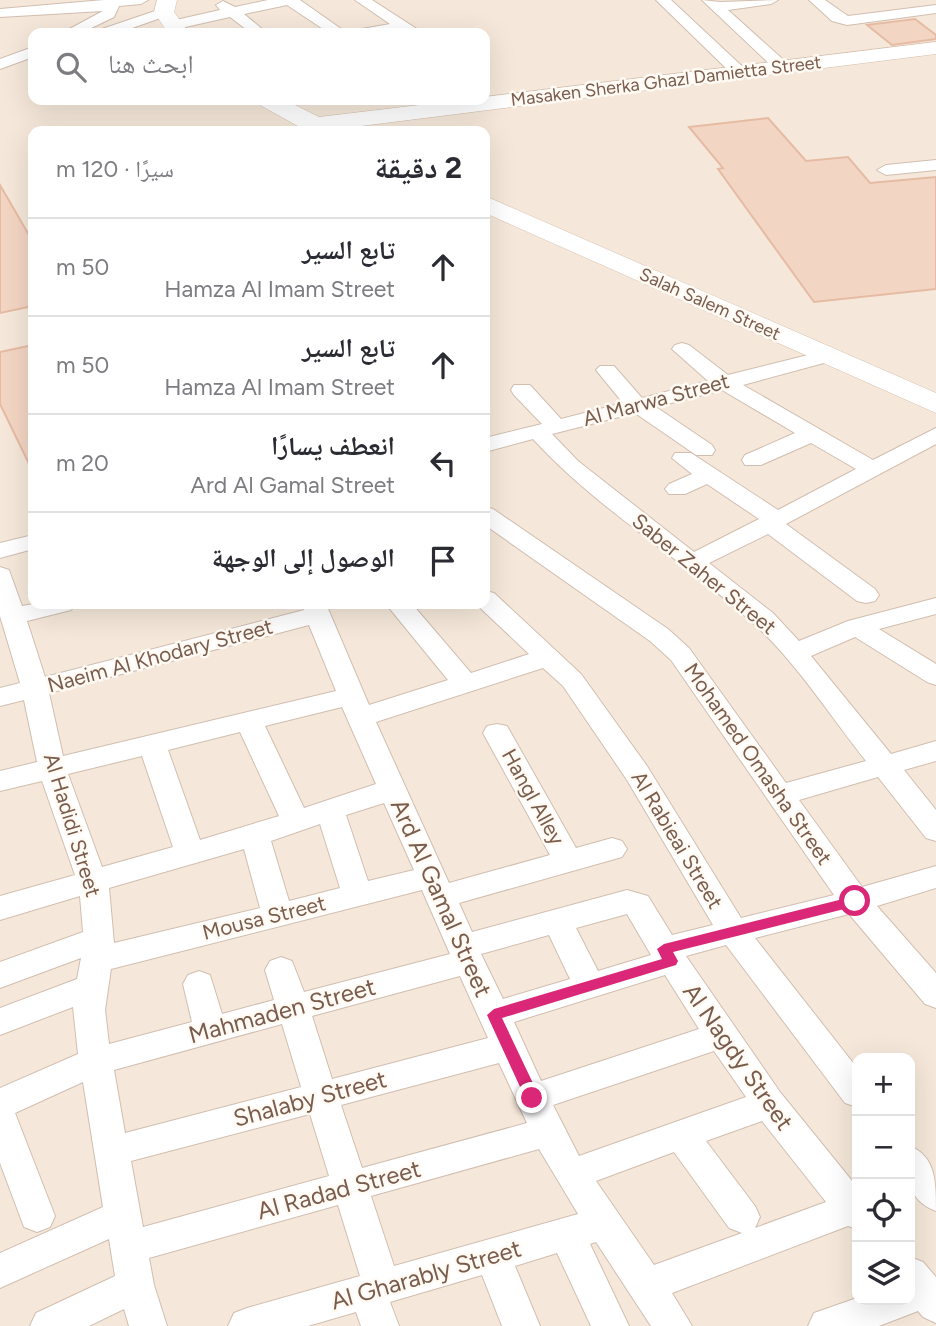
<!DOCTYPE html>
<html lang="ar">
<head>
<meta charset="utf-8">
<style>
	:root { --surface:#fff; --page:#f7f7f7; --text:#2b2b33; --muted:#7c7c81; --line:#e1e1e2 }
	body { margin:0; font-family:Figtree,"Noto Naskh Arabic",sans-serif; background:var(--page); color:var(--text); direction:rtl }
	.controls { position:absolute; right:21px; bottom:21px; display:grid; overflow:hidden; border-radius:14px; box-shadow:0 7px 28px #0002 }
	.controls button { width:63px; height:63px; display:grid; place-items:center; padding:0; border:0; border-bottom:2px solid var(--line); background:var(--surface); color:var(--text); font:35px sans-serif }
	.stop { position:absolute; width:21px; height:21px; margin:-16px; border:5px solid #db2777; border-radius:50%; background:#fff }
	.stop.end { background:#db2777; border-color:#fff; box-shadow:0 2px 7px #0008 }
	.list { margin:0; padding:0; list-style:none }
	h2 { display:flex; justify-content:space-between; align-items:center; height:91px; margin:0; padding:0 28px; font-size:30px }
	h2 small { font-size:23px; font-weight:400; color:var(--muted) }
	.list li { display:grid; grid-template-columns:46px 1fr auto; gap:21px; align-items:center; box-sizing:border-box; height:98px; padding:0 28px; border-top:2px solid var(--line) }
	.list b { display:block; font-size:26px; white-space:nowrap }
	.list p { margin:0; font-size:23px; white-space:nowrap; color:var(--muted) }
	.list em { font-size:23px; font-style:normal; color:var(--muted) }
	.icon { flex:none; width:38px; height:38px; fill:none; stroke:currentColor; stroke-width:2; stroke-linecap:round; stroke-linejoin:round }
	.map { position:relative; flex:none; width:936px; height:1326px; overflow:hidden; direction:ltr }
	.search { position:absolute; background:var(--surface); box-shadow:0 7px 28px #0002; left:28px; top:28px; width:462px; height:77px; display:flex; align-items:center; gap:18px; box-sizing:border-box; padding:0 24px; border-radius:14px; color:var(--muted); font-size:26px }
	.panel { position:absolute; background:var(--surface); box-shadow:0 7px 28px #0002; left:28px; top:126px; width:462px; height:483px; border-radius:14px; direction:rtl }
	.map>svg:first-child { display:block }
</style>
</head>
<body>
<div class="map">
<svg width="936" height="1326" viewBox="0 0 936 1326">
	<rect width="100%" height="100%" fill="#fdf6ec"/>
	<path fill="#f5e8da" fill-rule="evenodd" d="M0,0H936V1326H0ZM33,33H485V100H33ZM33,131H485V604H33ZM857,1058H910V1300H857Z"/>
	<path fill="#f3d5c3" stroke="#e6bba3" stroke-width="2" d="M915,19L936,35V39L892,45L867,25Z
		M768,118L806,161L848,157L870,183L936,177V289L814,302L718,169L723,168L689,127Z
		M0,185L33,242V306L0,313Z
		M33,345V472L0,404V352Z"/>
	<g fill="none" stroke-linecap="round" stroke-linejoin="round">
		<g stroke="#d1beb0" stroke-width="2">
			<path id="street" d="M104,0H148L141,4L119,6L114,17L81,33H62L103,11L0,17V9Z
				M268,0H300L347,33H329L287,5L244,14L267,33H251L230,17L172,30L164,25L167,22L220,10L216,5L223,1L235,7Z
				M355,0H372L423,33L401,31L354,33L356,30L390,24Z
				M656,0H671L745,69L747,72L745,75H733Z
				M702,0L720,2L778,0L771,4L728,10L788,64L790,67L788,70H776Z
				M809,0H825L848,16L936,5V13L847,25L832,21Z
				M164,8L171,12L169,15L118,33H96L99,30Z
				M33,47V57L0,69V59Z
				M936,160V170L886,175L877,170L886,165Z
				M682,343L689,345L728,375L828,350L835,352L838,356L835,360L743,385L873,460L936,428V444L786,524L875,589L879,595L875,601L866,603L857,601L768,534L709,563L773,613L799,641L848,621L936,598V614L879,629L936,664V685L927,682L855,637L811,656L891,754L936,741V761L904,770L936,810V841L926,838L878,777L799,800L862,887L936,866V888L877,906L936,973V1008L925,1004L849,914L755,938L857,1068V1107L845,1103L726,945L686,956L780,1092L857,1187V1229L848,1226L672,1293L692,1326H651L596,1242L590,1244L629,1326H591L557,1253L515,1266L540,1326H502L482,1275L390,1302L399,1326H361L356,1312L308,1326H228L234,1313L247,1308L360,1276L338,1205L149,1258L154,1285L167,1326H129L124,1309L89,1326H30L36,1313L115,1276L109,1239L0,1288V1253L103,1207L83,1082L15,1113L55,1216L50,1227L37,1232L24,1227L0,1163V1088L78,1054L73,1007L0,1035V1008L77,979L81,958L0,988V962L83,932L80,896L0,920V896L75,875L42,781L0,791V771L37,762L24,700L0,706V688L20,683L0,616V567L9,570L22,606L33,604H75L71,610L27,621L45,677L304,610L302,604H326L369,705L448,680L386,604H412L471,673L529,654L476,604H485V591L494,593L581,674L647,766L741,918L834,895L671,660L650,641L485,525V507L493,509L668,629L689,648L786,783L866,761C830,716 797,663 754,624C683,559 598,510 533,439L485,452V438L542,424L514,395L511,390L514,385H530L561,419L623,403L596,370L600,366H614L642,398L708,381L672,349L675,345ZM722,390L795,433L745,455L742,460L745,465H761L811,443L856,469L778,510L691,453H675L672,458L692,474L669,484L665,489L669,494H685L707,484L759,519L694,552L578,461L552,434L635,413L696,455H712L715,450L712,445L656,407ZM309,625L336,691L63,756L49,693ZM543,668L563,686L627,780L713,925L672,935L648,896L627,890L472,932L459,903L622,857L627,849L622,841L612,838L576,848L507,726L497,724L487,726L483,733L550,855L449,883L376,722ZM342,707L376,784L304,808L265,726ZM240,732L279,816L200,840L168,750ZM142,756L173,847L102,867L68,774ZM384,803L414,870L368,881L346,815ZM320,824L340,888L289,901L271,841ZM244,849L260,908L114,943L109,888ZM422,890L450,954L304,992L292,961L281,957L270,961L265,970L274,1000L222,1014L210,975L199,971L188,975L183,984L192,1022L109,1044L105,1010L111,969ZM627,914L651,955L598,971L576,928ZM549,935L570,979L503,999L481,954ZM665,975L699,1029L541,1081L514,1022ZM460,976L488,1038L332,1079L312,1016ZM282,1024L301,1087L125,1133L114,1070ZM714,1051L746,1097L579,1156L553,1105ZM499,1063L527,1123L362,1168L341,1105ZM310,1114L329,1176L143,1227L131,1161ZM762,1121L826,1202L755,1228L760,1217L755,1206L706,1141ZM539,1149L578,1214L394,1266L371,1196ZM674,1152L729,1228L742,1233L654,1265L596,1181Z
				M33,535V549L0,558V543Z
				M910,1146C936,1157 936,1182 936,1211C904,1199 909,1174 910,1146Z
				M910,1257L923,1262L936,1277V1323L923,1317L918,1311L879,1326H808L814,1313L857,1298L910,1300Z"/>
		</g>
		<g stroke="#d6c0b0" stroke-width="1">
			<path id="secondary" d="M157,0H177L174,12L189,33H168L154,12Z
				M936,42V54L337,129L339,131L305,130L260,105L257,100H285L319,117L461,100H485V97Z
				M485,196L936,393V413L485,213Z"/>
		</g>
		<use href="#street" fill="#fff" fill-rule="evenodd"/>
		<use href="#secondary" fill="#fff" fill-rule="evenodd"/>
	</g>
	<path fill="#db2777" d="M855,896L860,898V905L673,952L678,961L676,965L502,1018L540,1098L532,1104L527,1102L487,1015L494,1009L662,959L657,949L664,944Z"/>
	<g text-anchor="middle" stroke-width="5" stroke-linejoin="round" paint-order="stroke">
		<g font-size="18" fill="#7a5c4d" stroke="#fffaf3">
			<text transform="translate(666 81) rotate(-7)" y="6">Masaken Sherka Ghazl Damietta Street</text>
			<text transform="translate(710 304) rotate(24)" y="6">Salah Salem Street</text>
		</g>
		<g font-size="21" fill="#7a5c4d" stroke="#fffaf3">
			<text transform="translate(656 400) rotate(-15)" y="7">Al Marwa Street</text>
			<text transform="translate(704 574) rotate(39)" y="7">Saber Zaher Street</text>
			<text transform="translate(160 656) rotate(-15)" y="7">Naeim Al Khodary Street</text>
			<text transform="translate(758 764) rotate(55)" y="7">Mohamed Omasha Street</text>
			<text transform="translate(533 797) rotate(61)" y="7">Hangl Alley</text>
			<text transform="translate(72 825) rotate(73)" y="7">Al Hadidi Street</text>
			<text transform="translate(677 840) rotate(59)" y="7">Al Rabieai Street</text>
			<text transform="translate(264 918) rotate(-14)" y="7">Mousa Street</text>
		</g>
		<g font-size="24" fill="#7a5c4d" stroke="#fffaf3">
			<text transform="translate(441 898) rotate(66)" y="8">Ard Al Gamal Street</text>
			<text transform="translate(282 1011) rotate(-15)" y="8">Mahmaden Street</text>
			<text transform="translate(738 1057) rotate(55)" y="8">Al Nagdy Street</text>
			<text transform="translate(310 1099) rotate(-15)" y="8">Shalaby Street</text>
			<text transform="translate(339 1190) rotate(-15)" y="8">Al Radad Street</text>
			<text transform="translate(426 1275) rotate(-16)" y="8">Al Gharably Street</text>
		</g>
	</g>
</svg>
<div class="controls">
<button>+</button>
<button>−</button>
<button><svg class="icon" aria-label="locate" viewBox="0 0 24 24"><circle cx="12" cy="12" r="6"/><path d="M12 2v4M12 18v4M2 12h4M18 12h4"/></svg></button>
<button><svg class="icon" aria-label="layers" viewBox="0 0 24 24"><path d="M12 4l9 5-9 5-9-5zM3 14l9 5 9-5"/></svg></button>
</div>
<div class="stop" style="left:855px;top:901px"></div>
<div class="stop end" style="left:532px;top:1098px"></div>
<div class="search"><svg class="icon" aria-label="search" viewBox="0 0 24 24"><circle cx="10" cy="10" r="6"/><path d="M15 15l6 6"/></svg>ابحث هنا</div>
<section class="panel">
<h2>2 دقيقة<small>سيرًا · 120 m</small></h2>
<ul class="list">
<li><svg class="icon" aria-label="ahead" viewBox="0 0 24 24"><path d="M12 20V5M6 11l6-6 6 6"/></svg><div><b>تابع السير</b><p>Hamza Al Imam Street</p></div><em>50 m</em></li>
<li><svg class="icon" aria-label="ahead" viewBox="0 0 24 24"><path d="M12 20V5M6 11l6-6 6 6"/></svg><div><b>تابع السير</b><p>Hamza Al Imam Street</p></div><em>50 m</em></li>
<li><svg class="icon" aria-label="left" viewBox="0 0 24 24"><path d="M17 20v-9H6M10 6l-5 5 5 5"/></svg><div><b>انعطف يسارًا</b><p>Ard Al Gamal Street</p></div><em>20 m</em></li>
<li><svg class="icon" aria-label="arrive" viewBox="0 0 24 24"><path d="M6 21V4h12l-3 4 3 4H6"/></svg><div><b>الوصول إلى الوجهة</b></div></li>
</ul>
</section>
</div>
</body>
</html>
